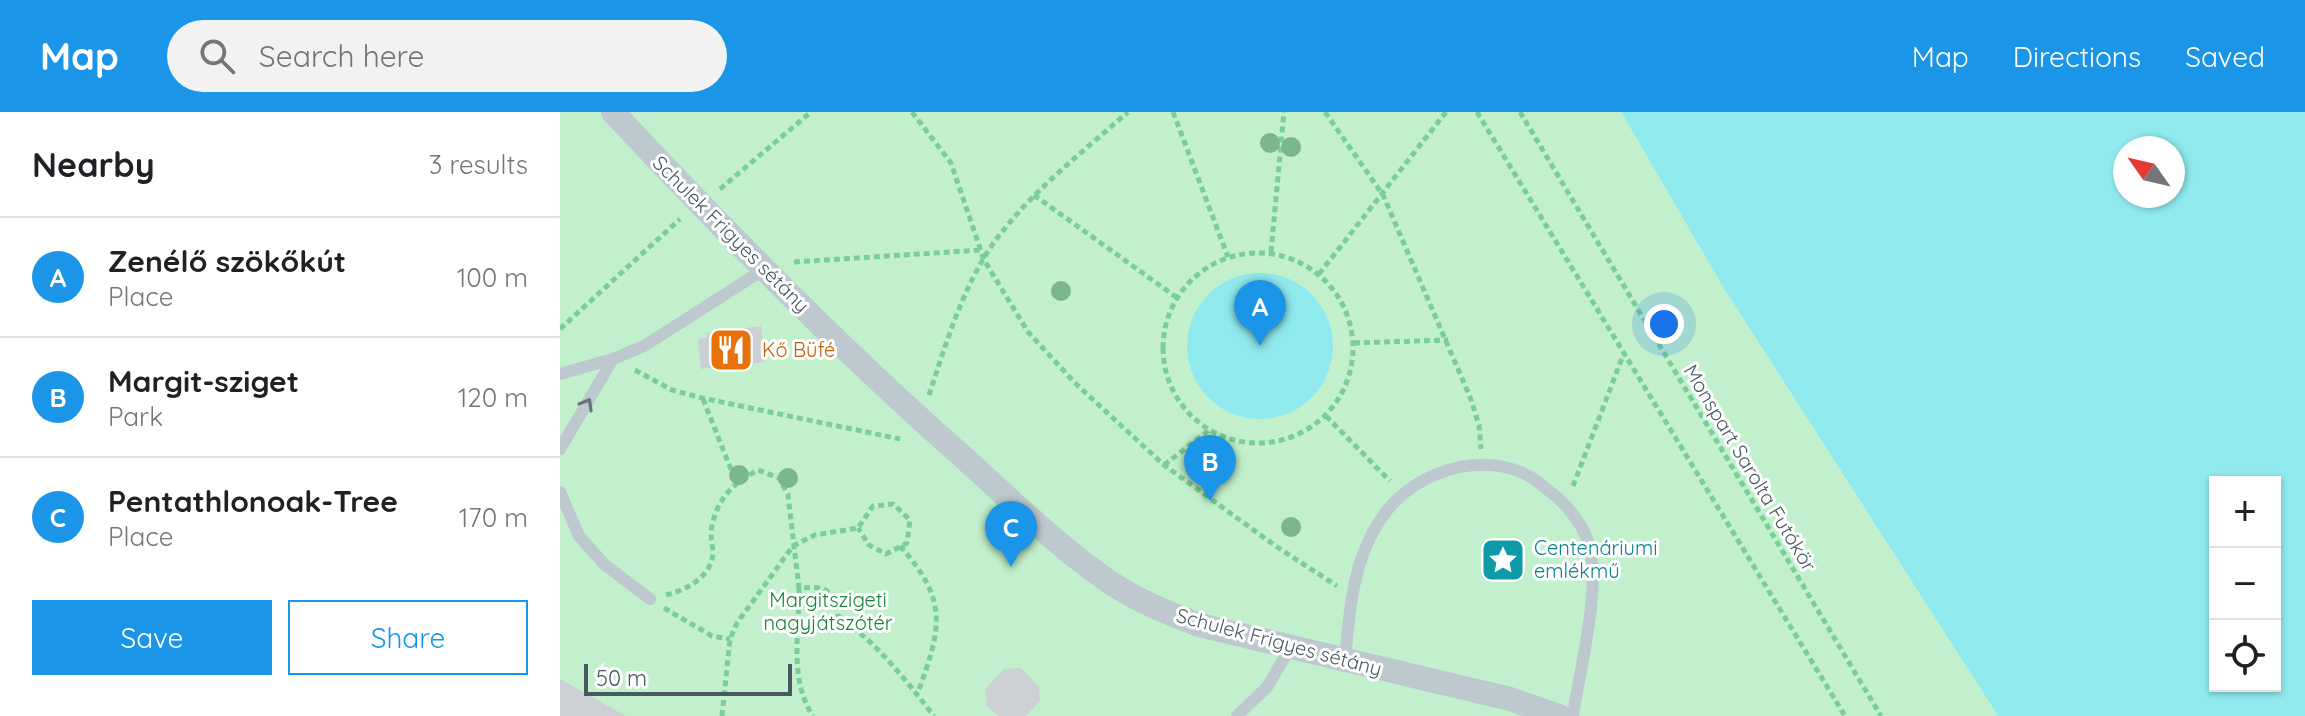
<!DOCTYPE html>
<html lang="en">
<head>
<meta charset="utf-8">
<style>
	:root { --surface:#fff; --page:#f2f2f2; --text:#202124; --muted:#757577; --line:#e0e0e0; --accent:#1a95e7 }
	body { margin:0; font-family:Quicksand,sans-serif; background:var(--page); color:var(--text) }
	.controls { position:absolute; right:24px; bottom:24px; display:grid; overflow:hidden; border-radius:0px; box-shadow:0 2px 6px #0004 }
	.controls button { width:72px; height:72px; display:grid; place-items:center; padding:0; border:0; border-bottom:2px solid var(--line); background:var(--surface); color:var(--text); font:40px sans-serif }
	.compass { position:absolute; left:1553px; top:24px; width:72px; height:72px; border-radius:50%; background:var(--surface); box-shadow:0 2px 6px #0004; rotate:304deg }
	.scale { position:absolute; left:24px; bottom:20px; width:208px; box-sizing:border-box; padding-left:8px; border:4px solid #495960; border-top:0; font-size:22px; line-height:28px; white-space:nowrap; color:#495960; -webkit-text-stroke:6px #fff; paint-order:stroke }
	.you { position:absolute; left:1104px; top:212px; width:28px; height:28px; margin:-20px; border:6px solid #fff; border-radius:50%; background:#1a73e8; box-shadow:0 0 0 12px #1a73e833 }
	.badge { display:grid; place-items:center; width:52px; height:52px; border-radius:50%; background:var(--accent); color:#fff; font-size:26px; font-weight:700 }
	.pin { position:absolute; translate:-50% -66px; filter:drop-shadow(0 2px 4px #0008) }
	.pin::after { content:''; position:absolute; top:42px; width:28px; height:24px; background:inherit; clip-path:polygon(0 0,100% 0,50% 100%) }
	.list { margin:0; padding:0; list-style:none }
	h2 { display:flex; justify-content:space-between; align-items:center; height:104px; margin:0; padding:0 32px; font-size:34px }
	h2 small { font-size:26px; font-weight:400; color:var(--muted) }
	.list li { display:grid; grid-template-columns:52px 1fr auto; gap:24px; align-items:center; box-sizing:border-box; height:120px; padding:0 32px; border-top:2px solid var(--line) }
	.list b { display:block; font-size:30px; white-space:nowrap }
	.list p { margin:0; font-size:26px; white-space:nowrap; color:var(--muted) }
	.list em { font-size:26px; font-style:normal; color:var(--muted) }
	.actions { display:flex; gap:16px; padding:24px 32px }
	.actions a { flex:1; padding:18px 0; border:2px solid var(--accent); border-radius:0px; text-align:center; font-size:28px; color:var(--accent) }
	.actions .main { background:var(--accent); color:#fff }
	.icon { flex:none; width:44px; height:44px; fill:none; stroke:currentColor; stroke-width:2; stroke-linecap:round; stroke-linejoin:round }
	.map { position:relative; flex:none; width:1745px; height:604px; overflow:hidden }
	header { display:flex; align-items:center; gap:48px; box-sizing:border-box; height:112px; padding:0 40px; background:var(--accent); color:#fff }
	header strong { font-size:38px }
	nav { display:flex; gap:44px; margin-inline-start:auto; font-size:28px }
	.search { width:560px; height:72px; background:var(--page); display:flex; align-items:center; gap:20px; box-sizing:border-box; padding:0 28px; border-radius:44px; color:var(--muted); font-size:30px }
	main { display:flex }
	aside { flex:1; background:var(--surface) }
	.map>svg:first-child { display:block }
</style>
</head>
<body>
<header>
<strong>Map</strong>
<div class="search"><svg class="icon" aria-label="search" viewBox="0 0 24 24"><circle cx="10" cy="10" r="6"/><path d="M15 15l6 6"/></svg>Search here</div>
<nav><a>Map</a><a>Directions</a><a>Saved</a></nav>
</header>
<main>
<aside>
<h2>Nearby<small>3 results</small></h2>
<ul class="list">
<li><span class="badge">A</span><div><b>Zenélő szökőkút</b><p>Place</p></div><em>100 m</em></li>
<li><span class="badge">B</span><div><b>Margit-sziget</b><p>Park</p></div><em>120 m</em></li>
<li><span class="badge">C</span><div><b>Pentathlonoak-Tree</b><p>Place</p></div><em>170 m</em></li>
</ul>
<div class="actions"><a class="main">Save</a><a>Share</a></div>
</aside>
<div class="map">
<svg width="1745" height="604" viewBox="0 0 1745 604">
	<rect width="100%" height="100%" fill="#f4f2f2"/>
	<path fill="#c2f0cc" d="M0,0H1061L1163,175L1438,604H0Z"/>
	<path fill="#8fe9ed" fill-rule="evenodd" d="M1061,0H1745V604H1438L1163,175ZM1565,36H1613V84H1565ZM1655,370H1715V574H1655Z
		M627 234a73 73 0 1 1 146 0a73 73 0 1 1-146 0Z"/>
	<path fill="#ccd0d4" d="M201,214L205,250L141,257L138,227L147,226L146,221Z
		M461,556L479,575L480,589L466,604H438L427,594L425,577L444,557Z
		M0,567L66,604H0Z"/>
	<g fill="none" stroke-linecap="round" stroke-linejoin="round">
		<path stroke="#79cf97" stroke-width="5" stroke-dasharray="6 4" stroke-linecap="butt" d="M352,0L391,51L424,148L468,220L516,272L604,353L717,435L777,474
			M613,0L668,145
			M765,0L823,83L910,285L919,313L921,337
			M917,0L1285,604
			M960,0L1321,604
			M160,77L251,0
			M474,83L616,185
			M711,140L724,0
			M603 236a95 95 0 1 1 190 0a95 95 0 1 1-190 0Z
			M234,150L421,138
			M759,162L886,0
			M0,217L120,107
			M794,231L888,228
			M75,258L112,278L142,286L340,327
			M369,283C388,226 406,162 446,115C481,72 526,37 568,0
			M143,287L176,370
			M766,304L830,369
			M604,353L649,318
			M1013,374L1064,241
			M340,434C390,490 381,517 357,583
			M239,476C240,519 228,566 253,604
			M106,483C127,478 153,464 153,439C152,430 150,423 152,414C158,385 174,371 198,358L219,366L228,383L239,476C265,474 274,476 278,504C319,533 343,565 374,604
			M104,496L152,524L170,527
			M162,604L170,527L177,511L233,434L255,423L298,416L313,394L333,392L350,408L347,431L326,442L309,433L298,416"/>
		<path stroke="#bdc9ce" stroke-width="12" d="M0,262L53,247L84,234L203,158
			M0,337L53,247
			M0,380L19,424L44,452L90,487
			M785,549C789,500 793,445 823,404C854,359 925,336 974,367C980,371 986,377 993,382C1008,394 1025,415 1030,436C1040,482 1020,556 1013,604
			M677,604L707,575L730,536"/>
		<path stroke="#bdc9ce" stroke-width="24" d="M53,0C165,120 280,237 403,345C451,388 498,435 551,471C578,489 608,501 639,513L950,587L999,604"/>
	</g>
	<g fill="#7ab68e">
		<circle cx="710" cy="31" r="10"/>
		<circle cx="731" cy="35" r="10"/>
		<circle cx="501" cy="179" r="10"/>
		<circle cx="179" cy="363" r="10"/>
		<circle cx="228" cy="366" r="10"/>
		<circle cx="731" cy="415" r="10"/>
	</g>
	<defs><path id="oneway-chevron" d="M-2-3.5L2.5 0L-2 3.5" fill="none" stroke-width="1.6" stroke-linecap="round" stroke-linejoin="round" transform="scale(2)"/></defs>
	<use stroke="#66757c" href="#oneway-chevron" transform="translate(27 292) rotate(-60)"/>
	<defs>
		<g id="restaurant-square" transform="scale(2.3)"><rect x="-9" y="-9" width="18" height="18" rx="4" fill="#e8710a" stroke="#fff"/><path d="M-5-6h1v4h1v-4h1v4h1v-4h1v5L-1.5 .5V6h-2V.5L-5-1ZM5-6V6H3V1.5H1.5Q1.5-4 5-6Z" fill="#fff"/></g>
		<g id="sight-square" transform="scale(2.3)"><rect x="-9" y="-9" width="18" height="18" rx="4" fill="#0f9aa8" stroke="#fff"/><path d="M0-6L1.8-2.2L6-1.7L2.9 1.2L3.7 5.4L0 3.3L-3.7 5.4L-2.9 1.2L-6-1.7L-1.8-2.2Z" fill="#fff"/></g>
	</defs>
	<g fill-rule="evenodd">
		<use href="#restaurant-square" x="171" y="238"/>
		<use href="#sight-square" x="943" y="448"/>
	</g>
	<g text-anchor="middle" stroke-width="6" stroke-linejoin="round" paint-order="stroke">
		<g font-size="20" fill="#495960" stroke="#fff">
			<text transform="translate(171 122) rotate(45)" y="7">Schulek Frigyes sétány</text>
			<text transform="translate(1190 356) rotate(59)" y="7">Monspart Sarolta Futókör</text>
			<text transform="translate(719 530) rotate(15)" y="7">Schulek Frigyes sétány</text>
		</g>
		<g font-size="20" fill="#c56008" stroke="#fff" text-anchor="start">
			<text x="202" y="245">Kő Büfé</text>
		</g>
		<g font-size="20" fill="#0d838f" stroke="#fff" text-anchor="start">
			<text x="974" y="443">Centenáriumi<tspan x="974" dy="23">emlékmű</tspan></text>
		</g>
		<g font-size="20" fill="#17843c" stroke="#fff">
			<text x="268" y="495">Margitszigeti<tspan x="268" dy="23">nagyjátszótér</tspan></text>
		</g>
	</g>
</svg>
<div class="controls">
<button>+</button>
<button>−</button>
<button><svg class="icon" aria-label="locate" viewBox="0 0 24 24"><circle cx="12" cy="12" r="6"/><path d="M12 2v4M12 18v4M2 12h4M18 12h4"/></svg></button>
</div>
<svg class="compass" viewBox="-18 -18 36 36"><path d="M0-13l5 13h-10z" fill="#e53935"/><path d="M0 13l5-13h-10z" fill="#757577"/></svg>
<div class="scale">50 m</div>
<div class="you"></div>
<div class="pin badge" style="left:700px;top:234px">A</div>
<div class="pin badge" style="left:650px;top:389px">B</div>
<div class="pin badge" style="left:451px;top:455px">C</div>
</div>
</main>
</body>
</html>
